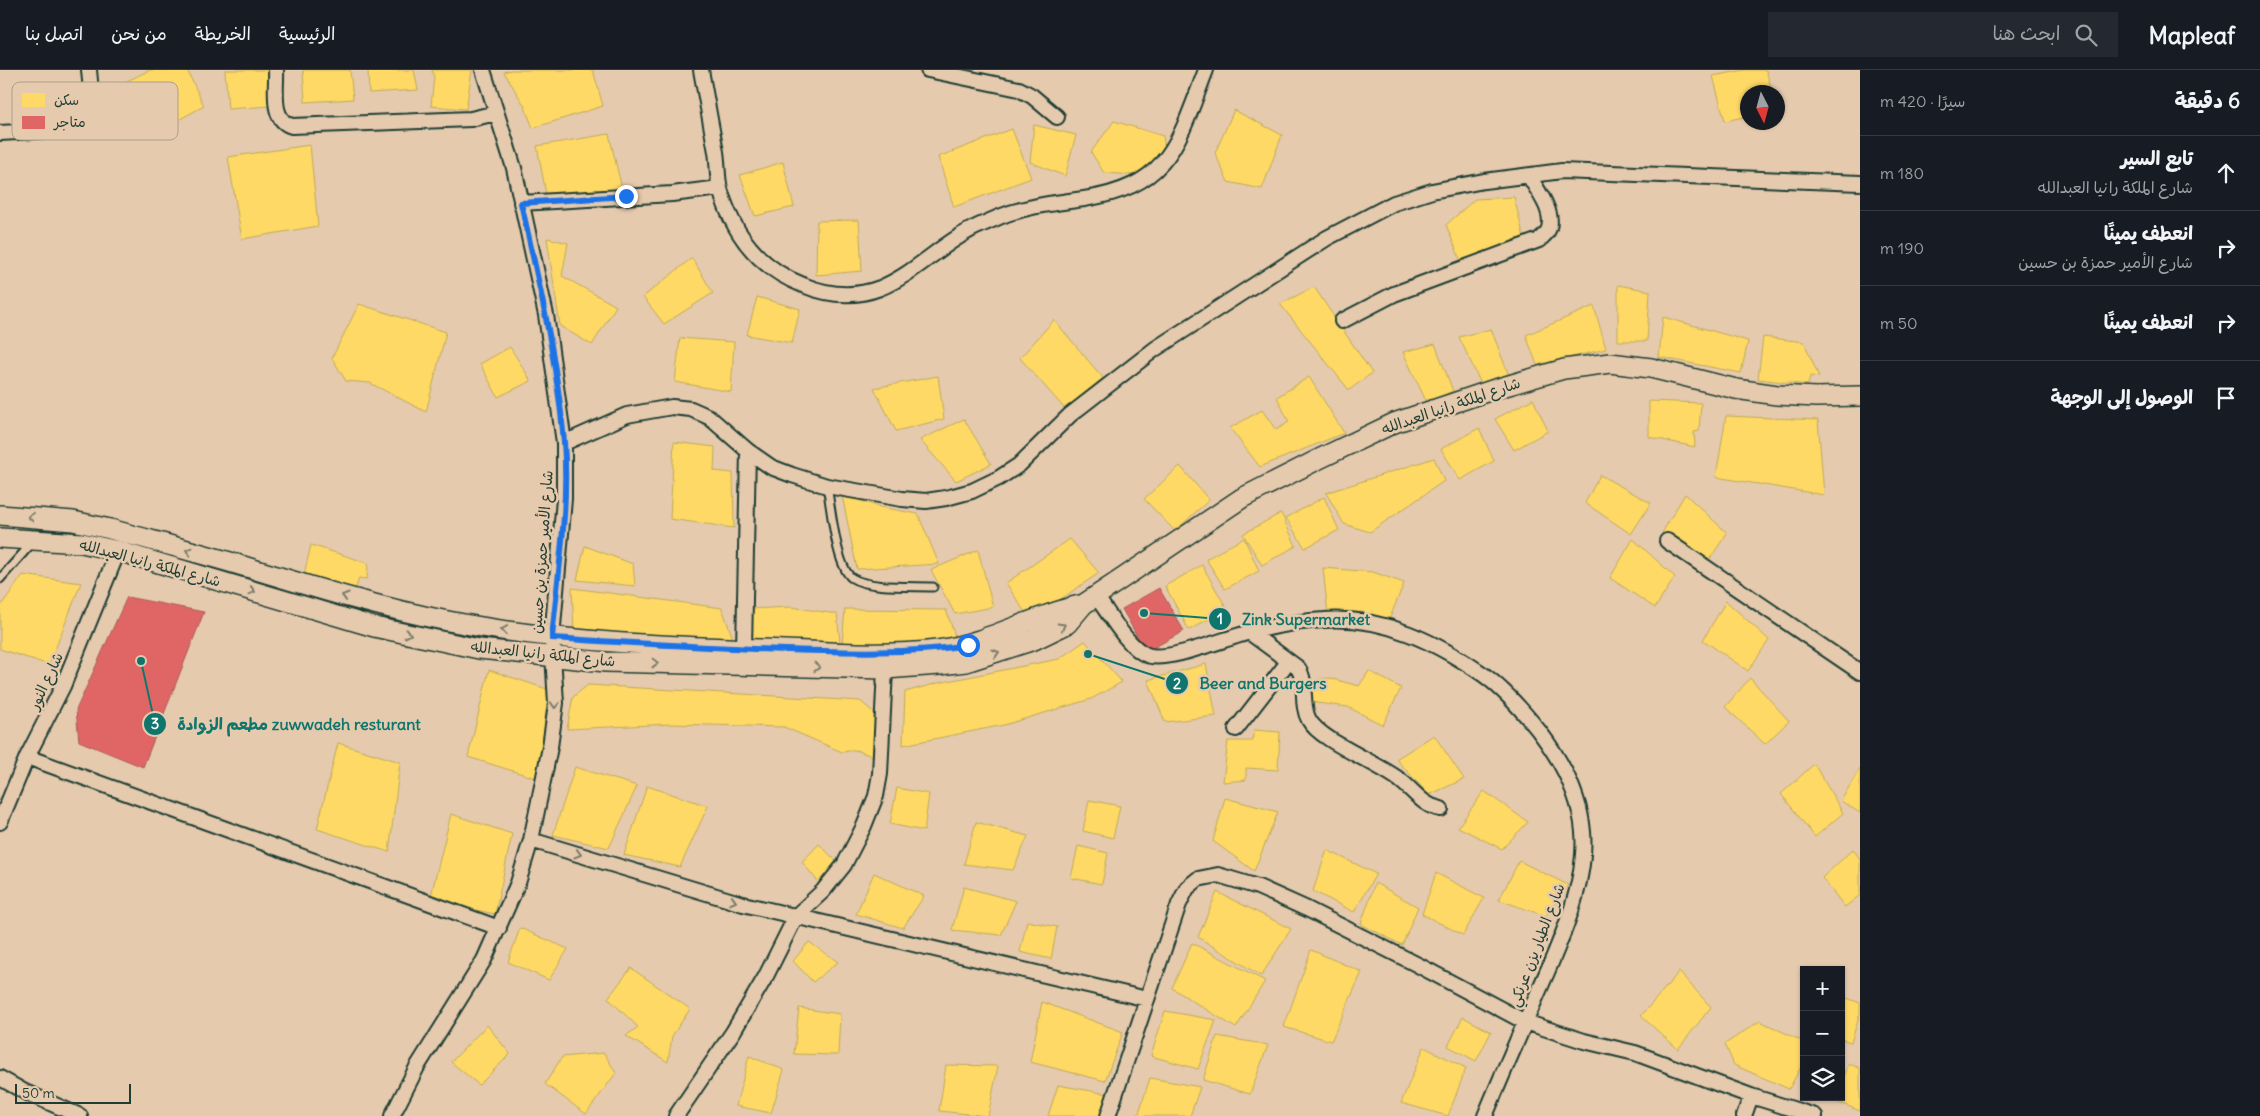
<!DOCTYPE html>
<html lang="ar">
<head>
<meta charset="utf-8">
<style>
	:root { --surface:#171b24; --page:#242831; --text:#f1f3f6; --muted:#9ea1a6; --line:#363941 }
	body { margin:0; font-family:Delius,"Playpen Sans Arabic",sans-serif; background:var(--page); color:var(--text); direction:rtl }
	.controls { position:absolute; right:15px; bottom:15px; display:grid; overflow:hidden; border-radius:0px; box-shadow:0 1px 4px #0004 }
	.controls button { width:45px; height:45px; display:grid; place-items:center; padding:0; border:0; border-bottom:1px solid var(--line); background:var(--surface); color:var(--text); font:25px sans-serif }
	.compass { position:absolute; left:1740px; top:15px; width:45px; height:45px; border-radius:50%; background:var(--surface); box-shadow:0 1px 4px #0004; rotate:174deg }
	.scale { position:absolute; left:15px; bottom:12px; width:116px; box-sizing:border-box; padding-left:5px; border:2px solid #1f3d34; border-top:0; font-size:14px; line-height:18px; white-space:nowrap; color:#1f3d34; -webkit-text-stroke:4px #e6caad; paint-order:stroke }
	.stop { position:absolute; width:15px; height:15px; margin:-11px; border:4px solid #1a73e8; border-radius:50%; background:#fff }
	.stop.end { background:#1a73e8; border-color:#fff; box-shadow:0 1px 5px #0008 }
	.list { margin:0; padding:0; list-style:none }
	h2 { display:flex; justify-content:space-between; align-items:center; height:65px; margin:0; padding:0 20px; font-size:21px }
	h2 small { font-size:16px; font-weight:400; color:var(--muted) }
	.list li { display:grid; grid-template-columns:32px 1fr auto; gap:15px; align-items:center; box-sizing:border-box; height:75px; padding:0 20px; border-top:1px solid var(--line) }
	.list b { display:block; font-size:19px; white-space:nowrap }
	.list p { margin:0; font-size:16px; white-space:nowrap; color:var(--muted) }
	.list em { font-size:16px; font-style:normal; color:var(--muted) }
	.icon { flex:none; width:28px; height:28px; fill:none; stroke:currentColor; stroke-width:2; stroke-linecap:round; stroke-linejoin:round }
	.map { position:relative; flex:none; width:1860px; height:1046px; overflow:hidden; direction:ltr }
	header { display:flex; align-items:center; gap:30px; box-sizing:border-box; height:70px; padding:0 25px; background:var(--surface); border-bottom:1px solid var(--line) }
	header strong { font-size:24px }
	nav { display:flex; gap:28px; margin-inline-start:auto; font-size:18px }
	.search { width:350px; height:45px; background:var(--page); display:flex; align-items:center; gap:12px; box-sizing:border-box; padding:0 18px; border-radius:0px; color:var(--muted); font-size:19px }
	main { display:flex }
	aside { flex:1; background:var(--surface) }
	.map>svg:first-child { display:block }
</style>
</head>
<body>
<header>
<strong>Mapleaf</strong>
<div class="search"><svg class="icon" aria-label="search" viewBox="0 0 24 24"><circle cx="10" cy="10" r="6"/><path d="M15 15l6 6"/></svg>ابحث هنا</div>
<nav><a>الرئيسية</a><a>الخريطة</a><a>من نحن</a><a>اتصل بنا</a></nav>
</header>
<main>
<aside>
<h2>6 دقيقة<small>سيرًا · 420 m</small></h2>
<ul class="list">
<li><svg class="icon" aria-label="ahead" viewBox="0 0 24 24"><path d="M12 20V5M6 11l6-6 6 6"/></svg><div><b>تابع السير</b><p>شارع الملكة رانيا العبدالله</p></div><em>180 m</em></li>
<li><svg class="icon" aria-label="right" viewBox="0 0 24 24"><path d="M7 20v-9h11M14 6l5 5-5 5"/></svg><div><b>انعطف يمينًا</b><p>شارع الأمير حمزة بن حسين</p></div><em>190 m</em></li>
<li><svg class="icon" aria-label="right" viewBox="0 0 24 24"><path d="M7 20v-9h11M14 6l5 5-5 5"/></svg><div><b>انعطف يمينًا</b></div><em>50 m</em></li>
<li><svg class="icon" aria-label="arrive" viewBox="0 0 24 24"><path d="M6 21V4h12l-3 4 3 4H6"/></svg><div><b>الوصول إلى الوجهة</b></div></li>
</ul>
</aside>
<div class="map">
<svg width="1860" height="1046" viewBox="0 0 1860 1046">
	<rect width="100%" height="100%" fill="#e6caad"/>
	<filter id="ink" filterUnits="userSpaceOnUse"><feTurbulence type="fractalNoise" baseFrequency=".02" numOctaves="2"/><feDisplacementMap in="SourceGraphic" scale="10" xChannelSelector="R" yChannelSelector="G"/><feConvolveMatrix kernelMatrix="1 2 1 2 8 2 1 2 1" color-interpolation-filters="sRGB"/></filter>
	<g filter="url(#ink)">
		<path fill="#ffd966" stroke="#bcaa57" d="M150,0H187L204,36L152,64L109,20Z
			M225,0H275L270,36L228,39Z
			M303,0H350L353,29L305,32Z
			M368,0H414L418,20L369,23Z
			M432,0H472L466,39L431,36L434,7Z
			M511,0H593L603,36L533,58L524,35L504,2Z
			M1745,0H1766L1772,22H1748V46L1725,51L1713,6Z
			M1234,40L1282,65L1262,119L1228,112L1215,83Z
			M1114,51L1163,66L1165,80L1150,97L1135,105L1104,103L1091,82Z
			M1034,55L1076,65L1065,106L1030,92Z
			M1012,59L1031,108L954,137L938,87Z
			M609,64L622,119L546,124L537,76Z
			M310,75L318,156L242,169L228,87Z
			M783,92L794,137L755,146L740,105Z
			M1514,127L1525,172L1461,191L1446,155L1475,129Z
			M859,150L862,201L816,205L817,151Z
			M547,168L568,173L562,206L616,236L592,275L560,256Z
			M692,188L713,223L664,254L643,227Z
			M1618,215L1650,221L1647,271H1618Z
			M1314,217L1372,303L1349,320L1280,234Z
			M757,227L800,239L792,273L747,265Z
			M359,234L446,262L426,342L370,313L346,311L332,288Z
			M1594,236L1606,279L1537,295L1526,265Z
			M1663,247L1748,271L1741,303L1659,287Z
			M1054,250L1103,308L1065,339L1020,288Z
			M1491,259L1509,306L1483,318L1459,267Z
			M1763,267L1804,272L1819,307L1810,306L1808,315L1758,309Z
			M680,268L734,272L731,322L675,312Z
			M1435,274L1453,321L1427,333L1403,282Z
			M510,277L531,311L498,327L480,294Z
			M938,306L944,349L896,361L874,318Z
			M1309,307L1344,363L1260,397L1230,358L1262,340L1276,360L1289,352L1277,327Z
			M1533,329L1548,361L1514,380L1495,349Z
			M1649,331L1701,333L1699,361L1694,362L1695,377L1649,367Z
			M1726,346L1818,350L1824,425L1716,407Z
			M964,349L991,394L956,411L920,370Z
			M1479,358L1494,391L1460,410L1441,379Z
			M674,372L715,377L714,401L733,403L734,458L670,449Z
			M1434,388L1444,411L1370,462L1344,454L1326,423Z
			M1180,396L1209,430L1175,461L1144,429Z
			M1600,405L1651,433L1631,464L1585,433Z
			M1685,424L1727,463L1707,493L1662,463Z
			M842,425L880,437L918,444L939,494L857,499Z
			M1324,427L1339,460L1305,478L1286,448Z
			M1281,443L1296,476L1262,495L1243,464Z
			M1244,468L1259,501L1225,519L1206,489Z
			M1070,469L1099,503L1030,550L1006,513Z
			M1633,469L1675,507L1655,538L1610,508Z
			M311,475L368,493L367,509L359,508L354,524L304,505Z
			M585,476L633,494L635,516L577,510Z
			M978,480L993,537L955,544L931,500Z
			M1202,495L1227,539L1189,560L1165,516Z
			M1323,498L1373,502L1404,513L1389,550L1361,542L1328,544Z
			M23,505L81,513L49,595L0,579V537Z
			M572,518L722,538L733,569L574,560Z
			M1726,531L1769,570L1748,601L1703,570Z
			M791,537L837,544L840,572L748,570L750,539Z
			M845,539L946,540L957,572L901,578L842,575Z
			M1085,571L1122,612L1091,629L1004,655L903,675L905,622L938,613L1059,589Z
			M1206,594L1216,646L1165,652L1148,610Z
			M489,600L550,620L539,709L468,687Z
			M1369,601L1401,618L1383,655L1348,637L1310,632L1314,610L1329,608L1359,616Z
			M1750,608L1789,651L1765,674L1725,637Z
			M588,615L860,631L878,646L872,686L856,680L842,682L784,657L671,654L567,659L573,627Z
			M1254,660L1280,662L1278,700L1246,698V710L1223,712L1228,671H1252Z
			M1434,665L1464,709L1429,725L1396,689Z
			M338,673L400,692L389,782L317,759Z
			M1814,694L1843,743L1815,767L1781,724Z
			M575,697L637,716L609,778L553,765Z
			M1860,698V743L1841,731Z
			M647,716L708,736L680,797L624,785Z
			M897,718L929,724L924,761L890,754Z
			M1484,721L1528,752L1502,779L1458,757Z
			M1225,728L1278,742L1254,801L1213,771Z
			M1089,730L1120,736L1113,768L1083,761Z
			M451,744L512,764L495,844L430,830Z
			M976,752L1028,766L1013,800L964,794Z
			M819,774L837,792L820,814L802,792Z
			M1078,776L1108,783L1102,814L1071,808Z
			M1853,779L1860,789V825L1845,837L1822,808Z
			M1327,780L1376,804L1354,842L1313,821Z
			M1519,791L1568,815L1546,846L1499,830Z
			M874,803L924,826L903,858L856,844Z
			M1436,803L1484,828L1463,865L1422,844Z
			M1375,813L1418,837L1402,875L1361,854Z
			M964,817L1016,831L1001,865L952,860Z
			M1217,822L1291,859L1261,906L1198,867Z
			M1027,851L1057,857L1051,889L1020,882Z
			M520,858L568,879L549,910L508,892Z
			M809,872L838,892L813,912L793,891Z
			M1192,873L1265,911L1236,958L1172,918Z
			M1311,880L1362,902L1331,971L1284,957Z
			M631,898L690,939L672,966L668,992L626,966L638,957L608,928Z
			M1679,902L1711,937L1678,979L1641,946Z
			M1841,926L1860,933V944L1851,972L1841,969Z
			M1042,932L1123,962L1105,1011L1030,992Z
			M799,938L840,944L838,985L794,984Z
			M1165,941L1216,950L1198,999L1151,986Z
			M1463,947L1491,962L1476,991L1448,976Z
			M1760,951L1804,972V991L1789,1019L1734,995L1725,974Z
			M487,955L510,984L479,1015L451,992Z
			M1217,966L1268,975L1250,1024L1203,1010Z
			M1424,977L1466,998L1448,1046L1401,1033Z
			M604,983L616,1003L586,1044L545,1014L562,987Z
			M749,986L784,1000L771,1043L736,1036Z
			M1849,994L1860,998V1041L1835,1031L1836,1027H1841V1014Z
			M946,995L998,996L988,1046L939,1041Z
			M1150,1008L1200,1017L1190,1046H1138Z
			M1058,1015L1108,1024L1101,1046H1048Z"/>
		<path fill="#e06666" stroke="#a65a57" d="M1159,518L1184,561L1146,582L1122,539Z
			M127,527L204,542L143,697L79,671L76,640Z"/>
		<g fill="none" stroke-linecap="round" stroke-linejoin="round">
			<g stroke="#1f3d34" stroke-width="11">
				<path id="service" d="M827,416C831,436 836,497 852,508C869,519 912,516 933,517
					M0,509L32,473"/>
			</g>
			<g stroke="#1f3d34" stroke-width="18">
				<path id="minor" d="M276,0C277,19 270,50 292,56L471,49L496,43
					M701,0C706,27 711,54 716,82C718,94 717,107 720,119C733,164 759,198 803,215C827,225 854,228 880,218C914,204 939,176 972,159C980,155 990,151 999,147C1026,136 1055,133 1084,129C1170,116 1178,73 1206,0
					M928,0L1019,19L1032,26L1057,47
					M0,63L70,59L89,51L93,42L89,0
					M521,133L672,124L720,118
					M1342,251L1394,224L1539,170C1542,167 1548,163 1549,158C1554,141 1537,120 1529,106
					M564,373L627,345L672,337L691,339L709,347L748,381L771,397L792,405L827,416L902,429L926,431L946,428L972,421L999,408L1019,395L1070,345L1155,279L1327,168L1394,133L1432,121L1484,111L1562,101L1860,113
					M1667,471L1860,602
					M1096,526C1108,542 1128,578 1147,585C1167,593 1228,567 1251,562C1275,556 1300,551 1324,550C1384,546 1436,572 1484,605C1505,620 1523,641 1539,661C1561,690 1580,725 1583,762C1588,819 1553,887 1531,939C1515,975 1500,1010 1485,1046
					M1249,562L1298,598C1308,613 1300,634 1309,650C1320,671 1379,693 1401,711C1415,722 1423,736 1441,739
					M744,579L748,381
					M1236,659L1288,592
					M27,687L499,858
					M0,752L27,687L63,616L118,481
					M531,770L743,834L1147,929
					M0,1008L25,1022L80,1046
					M392,1046L417,997L484,890L518,813L531,770L550,677L556,633L552,568L564,429V373L546,245L514,98L483,0
					M676,1046L733,962L766,906L796,846L823,821L844,795L864,756L876,726L880,704L885,599
					M1108,1046L1179,834L1187,818L1198,809L1218,805L1258,817L1307,839L1418,895L1525,952L1584,971L1635,983L1751,1026L1815,1046
					M1744,1046L1751,1026"/>
			</g>
			<g stroke="#1f3d34" stroke-width="22">
				<path id="secondary" d="M0,445L73,451L110,459C157,472 204,484 250,498C316,518 381,538 448,551C551,571 657,576 762,579C820,581 879,587 937,580C989,573 1033,545 1084,534
					M0,468L82,473L118,481L374,557L479,579L606,592L885,599L940,595L966,592L1034,570L1067,554L1084,534L1096,526L1242,428L1319,389L1394,353L1495,319L1564,299L1610,293L1651,298L1736,319L1777,325L1816,327L1860,326"/>
			</g>
			<use href="#service" stroke="#e6caad" stroke-width="7"/>
			<use href="#minor" stroke="#e6caad" stroke-width="14"/>
			<use href="#secondary" stroke="#e6caad" stroke-width="19"/>
		</g>
		<defs><path id="oneway-chevron" d="M-2-3.5L2.5 0L-2 3.5" fill="none" stroke-width="1.6" stroke-linecap="round" stroke-linejoin="round" transform="scale(1.25)"/></defs>
		<g stroke="#797c6a">
			<use href="#oneway-chevron" transform="translate(31 447) rotate(-174)"/>
			<use href="#oneway-chevron" transform="translate(189 481) rotate(-164)"/>
			<use href="#oneway-chevron" transform="translate(252 521) rotate(16)"/>
			<use href="#oneway-chevron" transform="translate(345 526) rotate(-163)"/>
			<use href="#oneway-chevron" transform="translate(1062 556) rotate(-30)"/>
			<use href="#oneway-chevron" transform="translate(504 560) rotate(-171)"/>
			<use href="#oneway-chevron" transform="translate(408 564) rotate(12)"/>
			<use href="#oneway-chevron" transform="translate(996 583) rotate(-18)"/>
			<use href="#oneway-chevron" transform="translate(655 593) rotate(1)"/>
			<use href="#oneway-chevron" transform="translate(817 597) rotate(2)"/>
			<use href="#oneway-chevron" transform="translate(555 635) rotate(93)"/>
			<use href="#oneway-chevron" transform="translate(578 784) rotate(17)"/>
			<use href="#oneway-chevron" transform="translate(733 831) rotate(17)"/>
		</g>
	</g>
	<g fill="none" stroke-linecap="round" stroke-linejoin="round" filter="url(#ink)">
		<path stroke="#1a73e8" stroke-width="6" d="M626,126L521,133C539,212 557,291 564,372C569,437 558,503 552,568C630,573 708,578 787,580C848,582 907,584 968,575"/>
	</g>
	<g text-anchor="middle" stroke-width="5" stroke-linejoin="round" paint-order="stroke">
		<g font-size="15" fill="#1f3d34" stroke="#e6caad">
			<text transform="translate(1451 336) rotate(-19)" y="5">شارع الملكة رانيا العبدالله</text>
			<text transform="translate(542 482) rotate(-86)" y="5">شارع الأمير حمزة بن حسين</text>
			<text transform="translate(150 493) rotate(15)" y="5">شارع الملكة رانيا العبدالله</text>
			<text transform="translate(543 584) rotate(6)" y="5">شارع الملكة رانيا العبدالله</text>
			<text transform="translate(46 611) rotate(-65)" y="5">شارع النور</text>
			<text transform="translate(1537 875) rotate(-69)" y="5">شارع الطيار يزن عرنكي</text>
		</g>
	</g>
	<rect x="12" y="12" width="166" height="58" rx="8" fill="#e6caad" stroke="#aaa089" stroke-width="1"/>
	<rect x="22" y="23" width="23" height="14" fill="#ffd966"/>
	<rect x="22" y="46" width="23" height="13" fill="#e06666"/>
	<g font-size="14" fill="#1f3d34">
		<text x="54" y="35">سكن</text>
		<text x="54" y="57">متاجر</text>
	</g>
	<path fill="none" stroke="#0f766e" stroke-width="2" d="M1144 543L1220 549M1088 584L1177 613M141 591L155 654"/>
	<g fill="#0f766e" stroke="#e6caad" stroke-width="2">
		<circle cx="1144" cy="543" r="5"/>
		<circle cx="1088" cy="584" r="5"/>
		<circle cx="141" cy="591" r="5"/>
		<circle cx="1220" cy="549" r="12"/>
		<circle cx="1177" cy="613" r="12"/>
		<circle cx="155" cy="654" r="12"/>
	</g>
	<g font-size="15" text-anchor="middle" font-weight="bold" fill="#fff">
		<text x="1220" y="554">1</text>
		<text x="1177" y="619">2</text>
		<text x="155" y="659">3</text>
	</g>
	<g font-size="16" text-anchor="middle" font-weight="bold" fill="#0f766e" stroke="#e6caad" stroke-width="5" stroke-linejoin="round" paint-order="stroke">
		<text x="1306" y="555">Zink Supermarket</text>
		<text x="1263" y="619">Beer and Burgers</text>
		<text x="299" y="660">مطعم الزوادة zuwwadeh resturant</text>
	</g>
</svg>
<div class="controls">
<button>+</button>
<button>−</button>
<button><svg class="icon" aria-label="layers" viewBox="0 0 24 24"><path d="M12 4l9 5-9 5-9-5zM3 14l9 5 9-5"/></svg></button>
</div>
<svg class="compass" viewBox="-18 -18 36 36"><path d="M0-13l5 13h-10z" fill="#e53935"/><path d="M0 13l5-13h-10z" fill="#9ea1a6"/></svg>
<div class="scale">50 m</div>
<div class="stop" style="left:968px;top:575px"></div>
<div class="stop end" style="left:626px;top:126px"></div>
</div>
</main>
</body>
</html>
